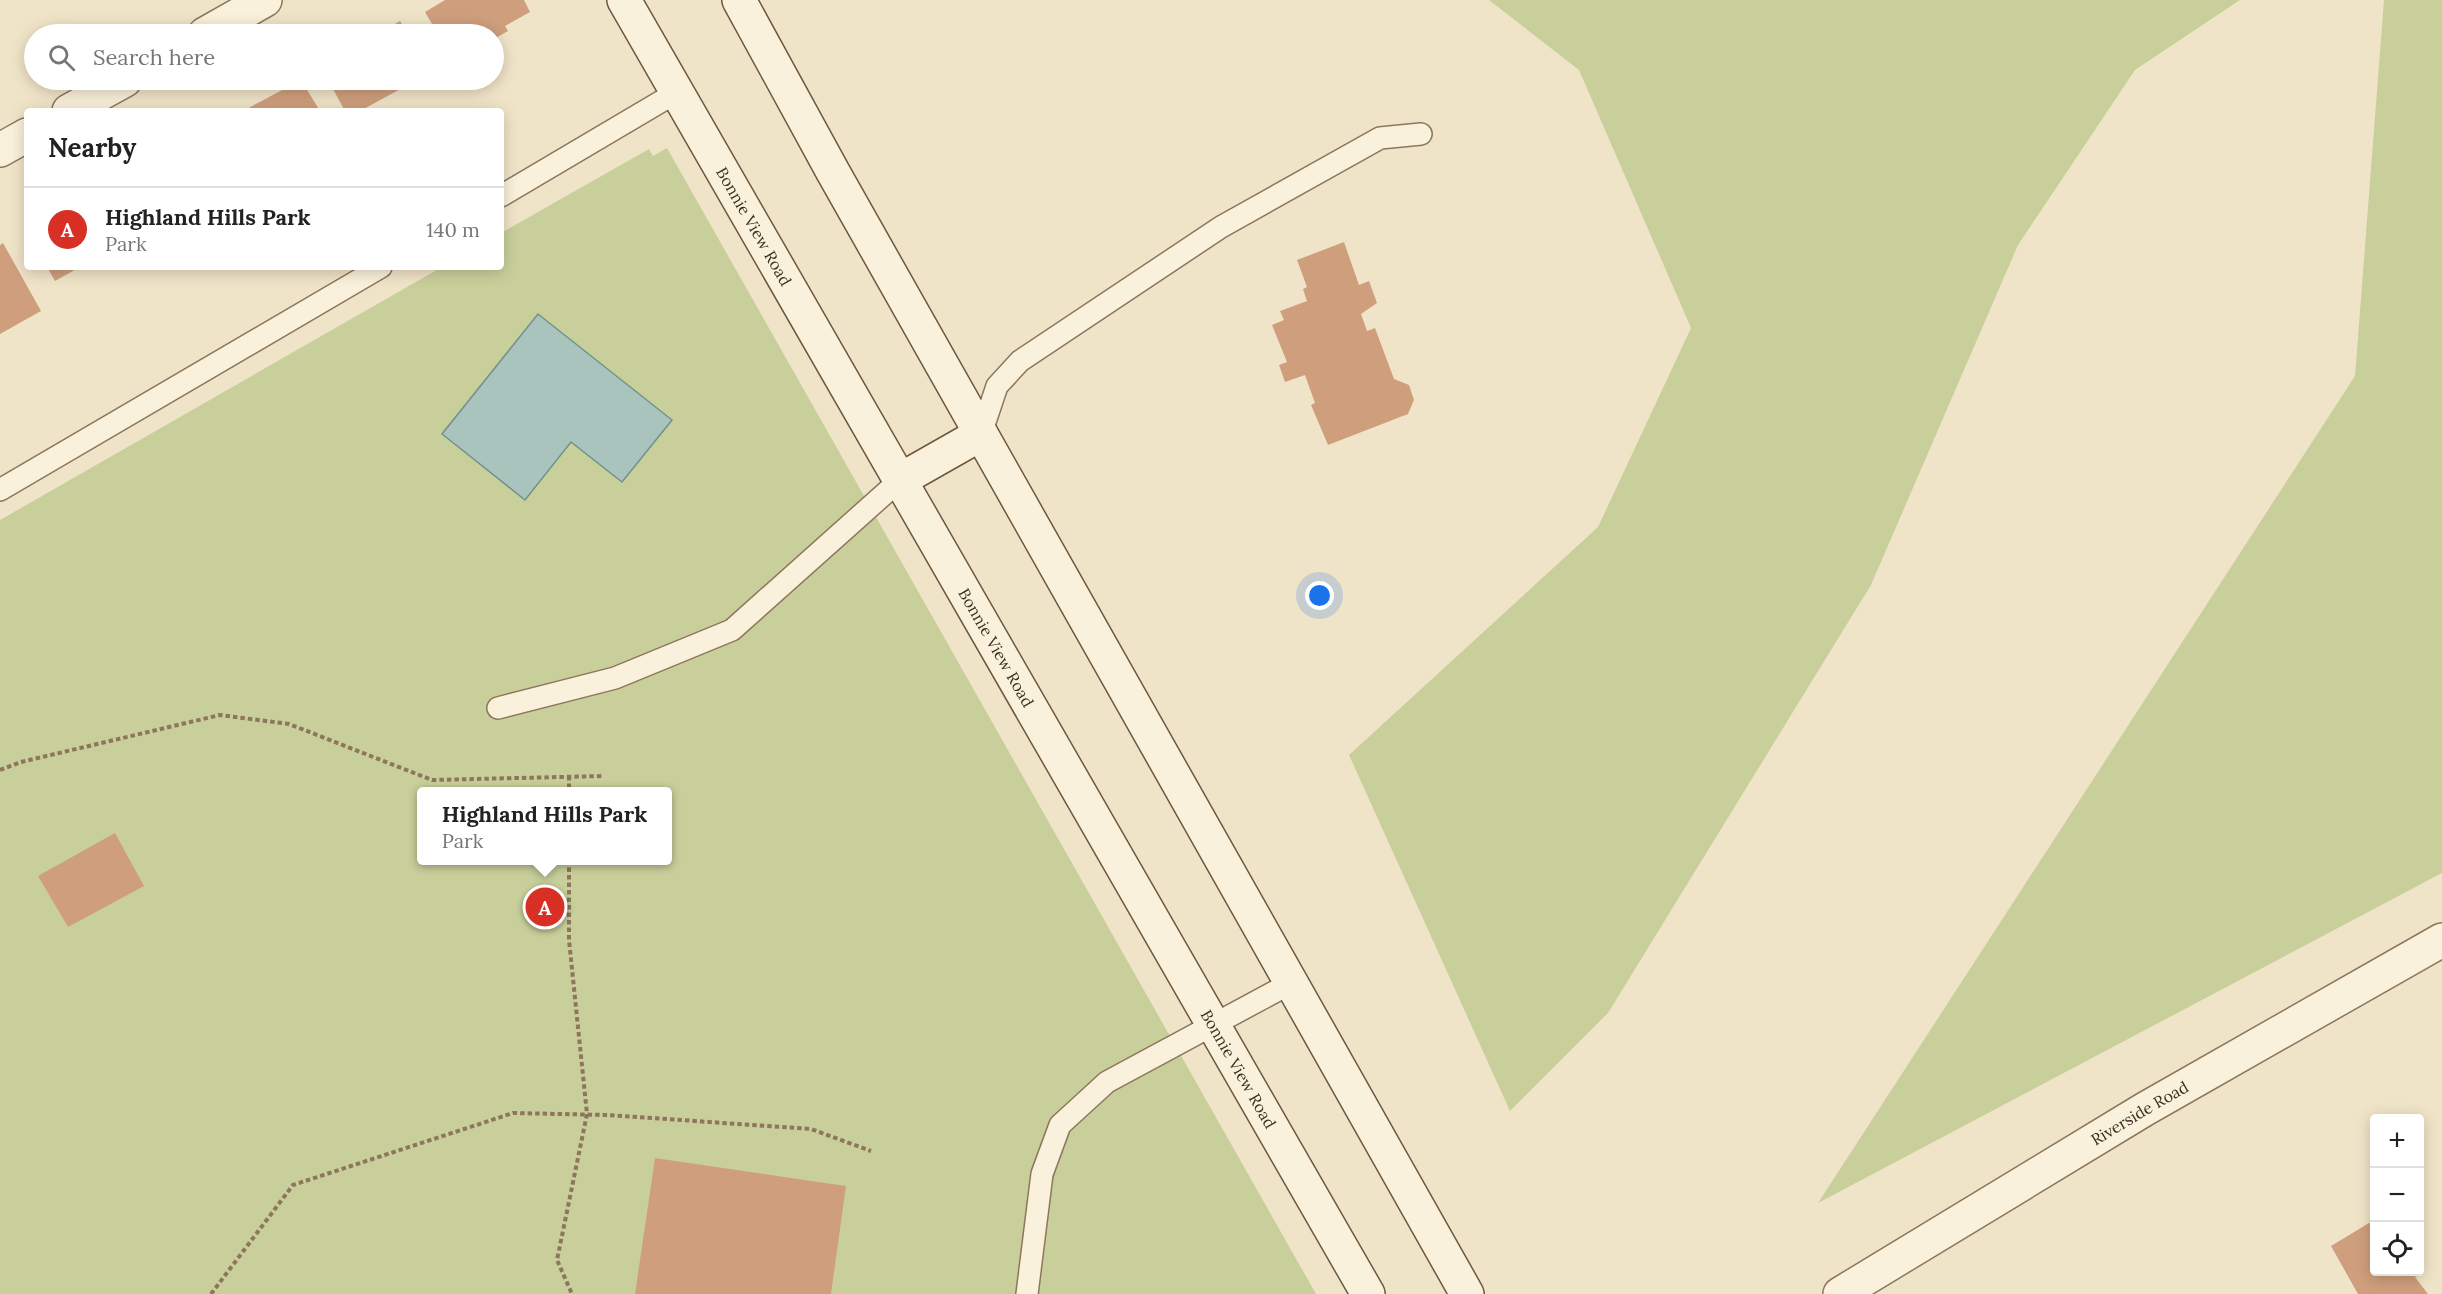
<!DOCTYPE html>
<html lang="en">
<head>
<meta charset="utf-8">
<style>
	:root { --surface:#fff; --page:#f6f6f6; --text:#222; --muted:#767676; --line:#e0e0e0; --accent:#d93025 }
	body { margin:0; font-family:Lora,serif; background:var(--page); color:var(--text) }
	.controls { position:absolute; right:18px; bottom:18px; display:grid; overflow:hidden; border-radius:6px; box-shadow:0 3px 15px #0003 }
	.controls button { width:54px; height:54px; display:grid; place-items:center; padding:0; border:0; border-bottom:2px solid var(--line); background:var(--surface); color:var(--text); font:30px sans-serif }
	.you { position:absolute; left:1320px; top:596px; width:21px; height:21px; margin:-15px; border:4px solid #fff; border-radius:50%; background:#1a73e8; box-shadow:0 0 0 9px #1a73e833 }
	.badge { display:grid; place-items:center; width:39px; height:39px; border-radius:50%; background:var(--accent); color:#fff; font-size:20px; font-weight:700 }
	.pin { position:absolute; translate:-50% -50%; border:3px solid #fff; box-shadow:0 2px 6px #0006 }
	.popup { position:absolute; left:417px; top:787px; width:255px; height:78px; box-sizing:border-box; display:grid; place-content:center; border-radius:6px; background:var(--surface); filter:drop-shadow(0 2px 4px #0005); font-size:20px; white-space:nowrap; color:var(--muted) }
	.popup b { font-size:22px; color:var(--text) }
	.popup::after { content:''; position:absolute; left:50%; top:100%; margin-left:-12px; border:12px solid transparent; border-top-color:var(--surface) }
	.list { margin:0; padding:0; list-style:none }
	h2 { display:flex; justify-content:space-between; align-items:center; height:78px; margin:0; padding:0 24px; font-size:26px }
	h2 small { font-size:20px; font-weight:400; color:var(--muted) }
	.list li { display:grid; grid-template-columns:39px 1fr auto; gap:18px; align-items:center; box-sizing:border-box; height:84px; padding:0 24px; border-top:2px solid var(--line) }
	.list b { display:block; font-size:22px; white-space:nowrap }
	.list p { margin:0; font-size:20px; white-space:nowrap; color:var(--muted) }
	.list em { font-size:20px; font-style:normal; color:var(--muted) }
	.icon { flex:none; width:33px; height:33px; fill:none; stroke:currentColor; stroke-width:2; stroke-linecap:round; stroke-linejoin:round }
	.map { position:relative; flex:none; width:2442px; height:1294px; overflow:hidden }
	.search { position:absolute; background:var(--surface); box-shadow:0 3px 15px #0003; left:24px; top:24px; width:480px; height:66px; display:flex; align-items:center; gap:15px; box-sizing:border-box; padding:0 21px; border-radius:33px; color:var(--muted); font-size:22px }
	.panel { position:absolute; background:var(--surface); box-shadow:0 3px 15px #0003; left:24px; top:108px; width:480px; height:162px; border-radius:6px }
	.map>svg:first-child { display:block }
</style>
</head>
<body>
<div class="map">
<svg width="2442" height="1294" viewBox="0 0 2442 1294">
	<rect width="100%" height="100%" fill="#f0e4c8"/>
	<path fill="#c9cf9b" fill-rule="evenodd" d="M1489,0H2240L2135,70L2018,245L1871,585L1608,1013L1510,1111L1349,755L1598,527L1691,328L1579,70Z
		M2384,0H2442V873L1818,1203L2355,376Z
		M667,148L1316,1294H0V520L442,267H501V233L649,149L653,156ZM422,792H668V860H422Z"/>
	<path fill="#a9c4bc" stroke="#6f938a" stroke-width="1.5" d="M538,314L672,420L622,482L571,442L525,500L442,434Z"/>
	<path fill="#cf9f7d" d="M445,0H524L530,12L505,26L508,31L494,39V34H438L425,12Z
		M400,21L408,34H368L382,27L384,30Z
		M301,80L320,111H243Z
		M328,80H417L360,111H345Z
		M1344,242L1359,285L1369,281L1377,303L1361,314L1367,331L1375,328L1394,379L1409,385L1414,400L1408,414L1328,445L1311,405L1315,403L1305,375L1285,382L1279,365L1287,362L1272,325L1284,320L1280,311L1307,301L1303,289L1307,287L1297,260Z
		M3,243L41,311L0,334V245Z
		M47,267H80L55,281Z
		M115,833L144,886L68,927L38,876Z
		M655,1158L846,1186L831,1294H635Z
		M2374,1220V1272H2418L2420,1275L2415,1277L2428,1294H2358L2331,1246Z"/>
	<g fill="none" stroke-linecap="round" stroke-linejoin="round">
		<g stroke="#8d765c" stroke-width="24">
			<path id="lane" d="M501,196L677,92
				M981,434L997,386L1020,361L1221,227L1380,138L1421,134
				M0,490L381,267
				M498,708L615,678L732,630L900,480
				M1027,1294L1042,1174L1060,1125L1107,1082L1291,983"/>
		</g>
		<g stroke="#8d765c" stroke-width="36">
			<g id="street">
				<path d="M205,34L265,0"/>
				<path d="M69,111L125,80"/>
				<path d="M0,150L27,135"/>
				<path id="s1" d="M1840,1294L2145,1109L2442,940"/>
			</g>
		</g>
		<g stroke="#6f573f" stroke-width="36">
			<g id="secondary">
				<path id="s2" d="M624,0L1368,1294"/>
				<path d="M739,0L833,172L1467,1294"/>
				<path d="M900,480L981,434"/>
			</g>
		</g>
		<path stroke="#8d765c" stroke-width="4" stroke-dasharray="4.5 3" stroke-linecap="butt" d="M0,770L21,762L220,715L289,724L432,780L604,776
			M569,776V792
			M569,860V940L587,1114L557,1260L572,1294
			M211,1294L293,1185L513,1113L608,1115L811,1129L871,1151"/>
		<use href="#lane" stroke="#faf1dc" stroke-width="21"/>
		<use href="#street" stroke="#faf1dc" stroke-width="33"/>
		<use href="#secondary" stroke="#faf1dc" stroke-width="33"/>
	</g>
	<g text-anchor="middle" stroke-width="5" stroke-linejoin="round" paint-order="stroke">
		<g font-size="16" fill="#3d2e20" stroke="#f7eed8">
			<text dy="6" stroke="none"><textPath href="#s2" startOffset="261">Bonnie View Road</textPath></text>
			<text dy="6" stroke="none"><textPath href="#s2" startOffset="747">Bonnie View Road</textPath></text>
			<text dy="6" stroke="none"><textPath href="#s2" startOffset="1233">Bonnie View Road</textPath></text>
			<text dy="6" stroke="none"><textPath href="#s1" startOffset="350">Riverside Road</textPath></text>
		</g>
	</g>
</svg>
<div class="controls">
<button>+</button>
<button>−</button>
<button><svg class="icon" aria-label="locate" viewBox="0 0 24 24"><circle cx="12" cy="12" r="6"/><path d="M12 2v4M12 18v4M2 12h4M18 12h4"/></svg></button>
</div>
<div class="you"></div>
<div class="pin badge" style="left:545px;top:907px">A</div>
<div class="popup"><b>Highland Hills Park</b>Park</div>
<div class="search"><svg class="icon" aria-label="search" viewBox="0 0 24 24"><circle cx="10" cy="10" r="6"/><path d="M15 15l6 6"/></svg>Search here</div>
<section class="panel">
<h2>Nearby<small></small></h2>
<ul class="list">
<li><span class="badge">A</span><div><b>Highland Hills Park</b><p>Park</p></div><em>140 m</em></li>
</ul>
</section>
</div>
</body>
</html>
